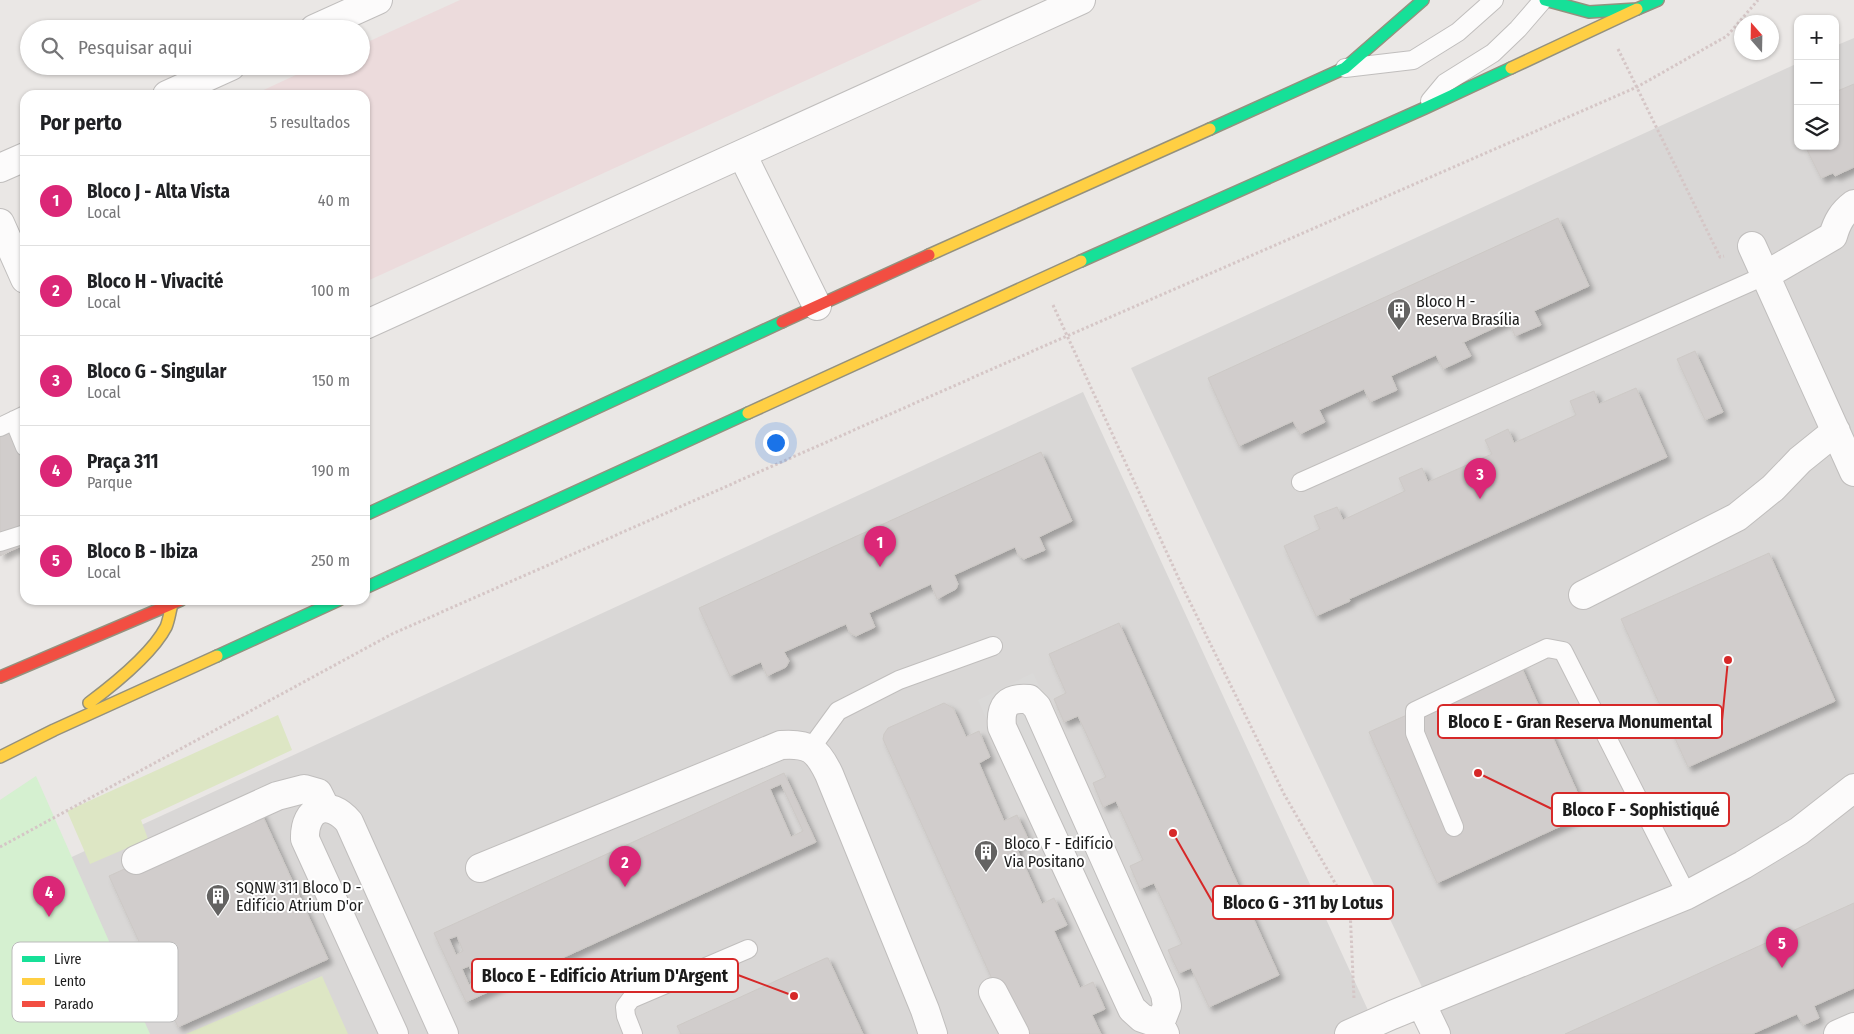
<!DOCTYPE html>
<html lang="pt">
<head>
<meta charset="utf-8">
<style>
	:root { --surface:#fff; --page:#f2f2f2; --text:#202124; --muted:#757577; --line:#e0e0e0; --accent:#db2777 }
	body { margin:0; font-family:"Fira Sans Condensed",sans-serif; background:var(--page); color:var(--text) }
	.controls { position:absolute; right:15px; top:15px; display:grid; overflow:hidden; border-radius:10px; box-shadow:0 1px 4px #0004 }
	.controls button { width:45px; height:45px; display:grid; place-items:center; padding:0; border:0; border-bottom:1px solid var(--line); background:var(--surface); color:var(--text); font:25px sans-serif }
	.compass { position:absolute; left:1734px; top:15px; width:45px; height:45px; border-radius:50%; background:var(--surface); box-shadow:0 1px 4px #0004; rotate:340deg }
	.you { position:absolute; left:775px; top:442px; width:18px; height:18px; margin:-12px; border:4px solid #fff; border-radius:50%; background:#1a73e8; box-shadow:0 0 0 8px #1a73e833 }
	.badge { display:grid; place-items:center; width:32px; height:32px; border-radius:50%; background:var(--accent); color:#fff; font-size:16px; font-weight:700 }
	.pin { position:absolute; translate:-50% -41px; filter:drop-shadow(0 1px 2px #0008) }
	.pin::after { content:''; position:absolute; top:26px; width:18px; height:15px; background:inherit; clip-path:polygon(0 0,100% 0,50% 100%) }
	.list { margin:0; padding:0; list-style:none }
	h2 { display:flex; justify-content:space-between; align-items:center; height:65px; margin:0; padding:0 20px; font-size:21px }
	h2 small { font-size:16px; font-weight:400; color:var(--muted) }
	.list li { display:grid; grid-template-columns:32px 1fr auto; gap:15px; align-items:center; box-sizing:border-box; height:90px; padding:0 20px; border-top:1px solid var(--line) }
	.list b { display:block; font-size:19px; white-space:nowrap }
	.list p { margin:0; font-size:16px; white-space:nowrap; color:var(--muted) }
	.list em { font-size:16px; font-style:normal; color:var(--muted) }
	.icon { flex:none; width:28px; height:28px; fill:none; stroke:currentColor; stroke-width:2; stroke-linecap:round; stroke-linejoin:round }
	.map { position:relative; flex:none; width:1854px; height:1034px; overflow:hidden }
	.search { position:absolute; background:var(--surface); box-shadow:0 1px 4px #0004; left:20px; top:20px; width:350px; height:55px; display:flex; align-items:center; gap:12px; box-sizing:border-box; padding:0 18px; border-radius:28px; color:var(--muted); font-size:19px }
	.panel { position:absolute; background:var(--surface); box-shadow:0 1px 4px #0004; left:20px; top:90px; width:350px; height:515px; border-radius:15px }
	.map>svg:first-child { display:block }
</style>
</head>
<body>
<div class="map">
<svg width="1854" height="1034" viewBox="0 0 1854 1034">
	<defs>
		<filter id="shadow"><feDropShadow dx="4.5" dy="4.5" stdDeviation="2.5" flood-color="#0004"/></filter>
	</defs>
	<rect width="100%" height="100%" fill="#eae7e5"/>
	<path fill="#d9d7d6" d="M1854,38V1034H1444L1131,368L1798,63V146H1835V46Z
		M1083,392L1379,1034H127L50,867Z"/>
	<path fill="#ecdbdc" d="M460,0H982L365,282V95H253L315,66H361V45Z"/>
	<path fill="#dde6c4" d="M278,715L292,750L141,820L148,839L90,864L67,811Z
		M322,976L348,1034H186Z"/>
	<path fill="#d5f0d0" d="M36,776L150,1034H0V800Z"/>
	<path fill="#dad9d8" d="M1033,673L1182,994L1123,1021L978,700Z"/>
	<path fill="#d1cdcc" stroke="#cdc9c6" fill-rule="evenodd" filter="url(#shadow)" d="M1854,84V167L1835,176L1833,173L1821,178L1805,146H1835V92Z
		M1558,218L1589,286L1534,311L1541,325L1515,336L1509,321L1462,343H1464L1471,356L1443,369L1436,355L1391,376L1397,390L1370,402L1364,389L1319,410L1325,422L1300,434L1293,421L1239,446L1208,378Z
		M1695,351L1723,412L1705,420L1677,359Z
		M1636,388L1667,457L1349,599L1350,601L1316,616L1284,546L1320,529L1314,516L1337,507L1343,520L1405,491L1399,478L1422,468L1428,482L1492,454L1485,440L1508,429L1514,443L1576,415L1570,401L1594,391L1599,404Z
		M10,432L25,465V544L0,556V437Z
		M1041,452L1072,521L1039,537L1045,550L1024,559L1019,556L1015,547L954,575L958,584L956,589L937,599L931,584L869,613L875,627L856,636L850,633L846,624L784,652L789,661L786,667L767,676L761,662L730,676L699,608Z
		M1769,553L1835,701L1688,767L1621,619Z
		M1119,623L1279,975L1209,1007L1191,968L1179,973L1168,950L1182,944L1154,883L1140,889L1130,866L1143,860L1116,801L1103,807L1093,783L1106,777L1078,716L1064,722L1054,699L1066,693L1049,654Z
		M1520,664L1587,814L1437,883L1369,732Z
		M944,703L953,708L966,737L979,731L990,757L979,763L1004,821L1017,815L1029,841L1016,847L1042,904L1054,898L1067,925L1054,931L1080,988L1093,982L1105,1009L1092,1015L1101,1034H1017L883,739L884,734L888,728Z
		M784,773L816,842L466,1002L434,933ZM781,784L803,831L791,837L770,789ZM457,936L463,951L456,955L449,939ZM469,966L476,982L469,985L462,969Z
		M259,808L328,959L178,1027L109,876Z
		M1854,903V988L1814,1006L1819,1018L1803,1025L1797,1014L1752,1034H1565Z
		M826,958H828L863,1034H681L677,1026Z"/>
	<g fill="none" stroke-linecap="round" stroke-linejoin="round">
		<g stroke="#c0bebd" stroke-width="20">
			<path id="lane" d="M1345,68L1413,60L1458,32L1494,0
				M1430,101L1445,83L1493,53L1518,29L1543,0
				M14,420L25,447
				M0,427L25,415
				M1301,482L1764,276
				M0,542L25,534
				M811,748L838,711L899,680L993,646
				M1454,827L1415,733V711L1547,648L1563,651L1687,895
				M633,1034L626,1016L625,1007L631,999L748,949"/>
		</g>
		<g stroke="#c0bebd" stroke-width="30">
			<path id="street" d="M314,29L378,0
				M167,95L231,66
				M742,154L817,306
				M0,168L25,157
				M0,223L25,279
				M1833,236C1837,222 1842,213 1854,204
				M1752,246L1854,472
				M1764,276L1833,236
				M365,325L1081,0
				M1583,595L1737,517L1773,488L1800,460L1836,431
				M136,860L277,796L304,789L318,793L325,807
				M480,868L781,745C809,743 817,749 829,774L925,1010L933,1034
				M993,992L1015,1034
				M1421,1003L1436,1034
				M1160,1024L1167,1006L1165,994L1037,707L1029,699C1007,697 1000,706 1002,727L1132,1009L1142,1018L1160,1024L1165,1034
				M394,1034L305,839C304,807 329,798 349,822L444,1034
				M1349,1034L1392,1015L1687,895L1743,865L1799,831L1854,788
				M1838,1034L1854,1027"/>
		</g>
		<g stroke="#94917e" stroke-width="14">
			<path id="fast" d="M1545,0L1589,12L1637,9L1658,0
				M1210,129L1345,68L1423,0
				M1081,261L1425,108L1511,68
				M365,515L782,322
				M365,588L748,413
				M217,656L339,600"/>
		</g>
		<g stroke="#94917e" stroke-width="14">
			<path id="slow" d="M1511,68L1637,9
				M929,255L1210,129
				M748,413L1081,261
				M89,703C113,685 152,654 166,627C169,620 170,611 172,604
				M0,757L54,730L217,656"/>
		</g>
		<g stroke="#94917e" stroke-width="14">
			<path id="jam" d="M782,322L929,255
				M0,677L181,600"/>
		</g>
		<path stroke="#d5c6c6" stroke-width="3" stroke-dasharray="2.5 2.5" stroke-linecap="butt" d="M1618,49L1720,257L1724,256
			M1053,305L1184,590L1284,794L1350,909L1354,999
			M0,847L392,634L1067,336L1637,87L1727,36L1758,0"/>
		<use href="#lane" stroke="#fcfbfb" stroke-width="18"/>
		<use href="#street" stroke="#fcfbfb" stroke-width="28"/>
		<use href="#fast" stroke="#16e098" stroke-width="11"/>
		<use href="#slow" stroke="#ffcf43" stroke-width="11"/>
		<use href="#jam" stroke="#f24e42" stroke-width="11"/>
	</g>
	<defs>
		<g id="building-pin" transform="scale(1.25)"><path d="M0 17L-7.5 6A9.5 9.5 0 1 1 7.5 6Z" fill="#646362" stroke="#fff"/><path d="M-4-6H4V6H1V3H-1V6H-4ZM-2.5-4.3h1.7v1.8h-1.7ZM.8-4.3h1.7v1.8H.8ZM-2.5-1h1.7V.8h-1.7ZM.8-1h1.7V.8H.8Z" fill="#fff"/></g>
	</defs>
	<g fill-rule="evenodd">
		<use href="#building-pin" x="1399" y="310"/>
		<use href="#building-pin" x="986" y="852"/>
		<use href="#building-pin" x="218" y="896"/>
	</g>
	<g text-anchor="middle" stroke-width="4" stroke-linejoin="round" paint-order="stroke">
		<g font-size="16" fill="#1c1c1c" stroke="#fff" text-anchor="start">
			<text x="1416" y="307">Bloco H -<tspan x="1416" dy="18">Reserva Brasília</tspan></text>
			<text x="1004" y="849">Bloco F - Edifício<tspan x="1004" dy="18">Via Positano</tspan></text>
			<text x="236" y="893">SQNW 311 Bloco D -<tspan x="236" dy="18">Edifício Atrium D'or</tspan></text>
		</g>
	</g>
	<rect x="12" y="942" width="166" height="80" rx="8" fill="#fff" stroke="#bbb" stroke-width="1"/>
	<rect x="22" y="956" width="23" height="6" fill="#16e098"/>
	<rect x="22" y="978" width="23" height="7" fill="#ffcf43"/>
	<rect x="22" y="1001" width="23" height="6" fill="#f24e42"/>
	<g font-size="14" fill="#1c1c1c">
		<text x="54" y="964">Livre</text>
		<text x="54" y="986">Lento</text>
		<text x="54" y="1009">Parado</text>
	</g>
	<path fill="none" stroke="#d62828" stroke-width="2" d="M1728 660L1722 721M1478 773L1552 809M1173 833L1213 903M794 996L738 975"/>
	<g fill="#d62828" stroke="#fff" stroke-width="2">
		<circle cx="1728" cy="660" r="5"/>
		<circle cx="1478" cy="773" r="5"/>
		<circle cx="1173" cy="833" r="5"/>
		<circle cx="794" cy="996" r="5"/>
	</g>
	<g fill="#fff" stroke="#d62828" stroke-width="2">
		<rect x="1438" y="705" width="284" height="33" rx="5"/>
		<rect x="1552" y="793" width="177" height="33" rx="5"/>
		<rect x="1213" y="886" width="180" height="33" rx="5"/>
		<rect x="472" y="959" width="266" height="33" rx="5"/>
	</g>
	<g font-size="18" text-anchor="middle" font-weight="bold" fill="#1c1c1c">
		<text x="1580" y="728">Bloco E - Gran Reserva Monumental</text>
		<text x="1641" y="816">Bloco F - Sophistiqué</text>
		<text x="1303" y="909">Bloco G - 311 by Lotus</text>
		<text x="605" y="982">Bloco E - Edifício Atrium D'Argent</text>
	</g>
</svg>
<div class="controls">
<button>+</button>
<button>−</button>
<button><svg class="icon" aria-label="layers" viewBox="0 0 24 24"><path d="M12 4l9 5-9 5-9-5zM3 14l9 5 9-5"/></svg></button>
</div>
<svg class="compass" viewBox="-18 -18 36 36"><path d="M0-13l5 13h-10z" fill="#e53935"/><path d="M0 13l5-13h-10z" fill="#757577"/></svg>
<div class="you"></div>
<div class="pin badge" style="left:880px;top:567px">1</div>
<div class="pin badge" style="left:625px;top:887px">2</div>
<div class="pin badge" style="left:1480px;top:499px">3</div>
<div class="pin badge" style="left:49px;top:917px">4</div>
<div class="pin badge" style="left:1782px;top:968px">5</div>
<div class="search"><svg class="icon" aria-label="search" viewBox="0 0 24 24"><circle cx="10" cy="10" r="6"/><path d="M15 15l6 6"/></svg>Pesquisar aqui</div>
<section class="panel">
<h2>Por perto<small>5 resultados</small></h2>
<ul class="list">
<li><span class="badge">1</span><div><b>Bloco J - Alta Vista</b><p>Local</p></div><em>40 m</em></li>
<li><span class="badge">2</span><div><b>Bloco H - Vivacité</b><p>Local</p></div><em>100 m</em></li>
<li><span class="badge">3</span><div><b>Bloco G - Singular</b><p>Local</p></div><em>150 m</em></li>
<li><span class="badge">4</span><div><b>Praça 311</b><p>Parque</p></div><em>190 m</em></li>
<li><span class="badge">5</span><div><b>Bloco B - Ibiza</b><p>Local</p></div><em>250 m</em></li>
</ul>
</section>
</div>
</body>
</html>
